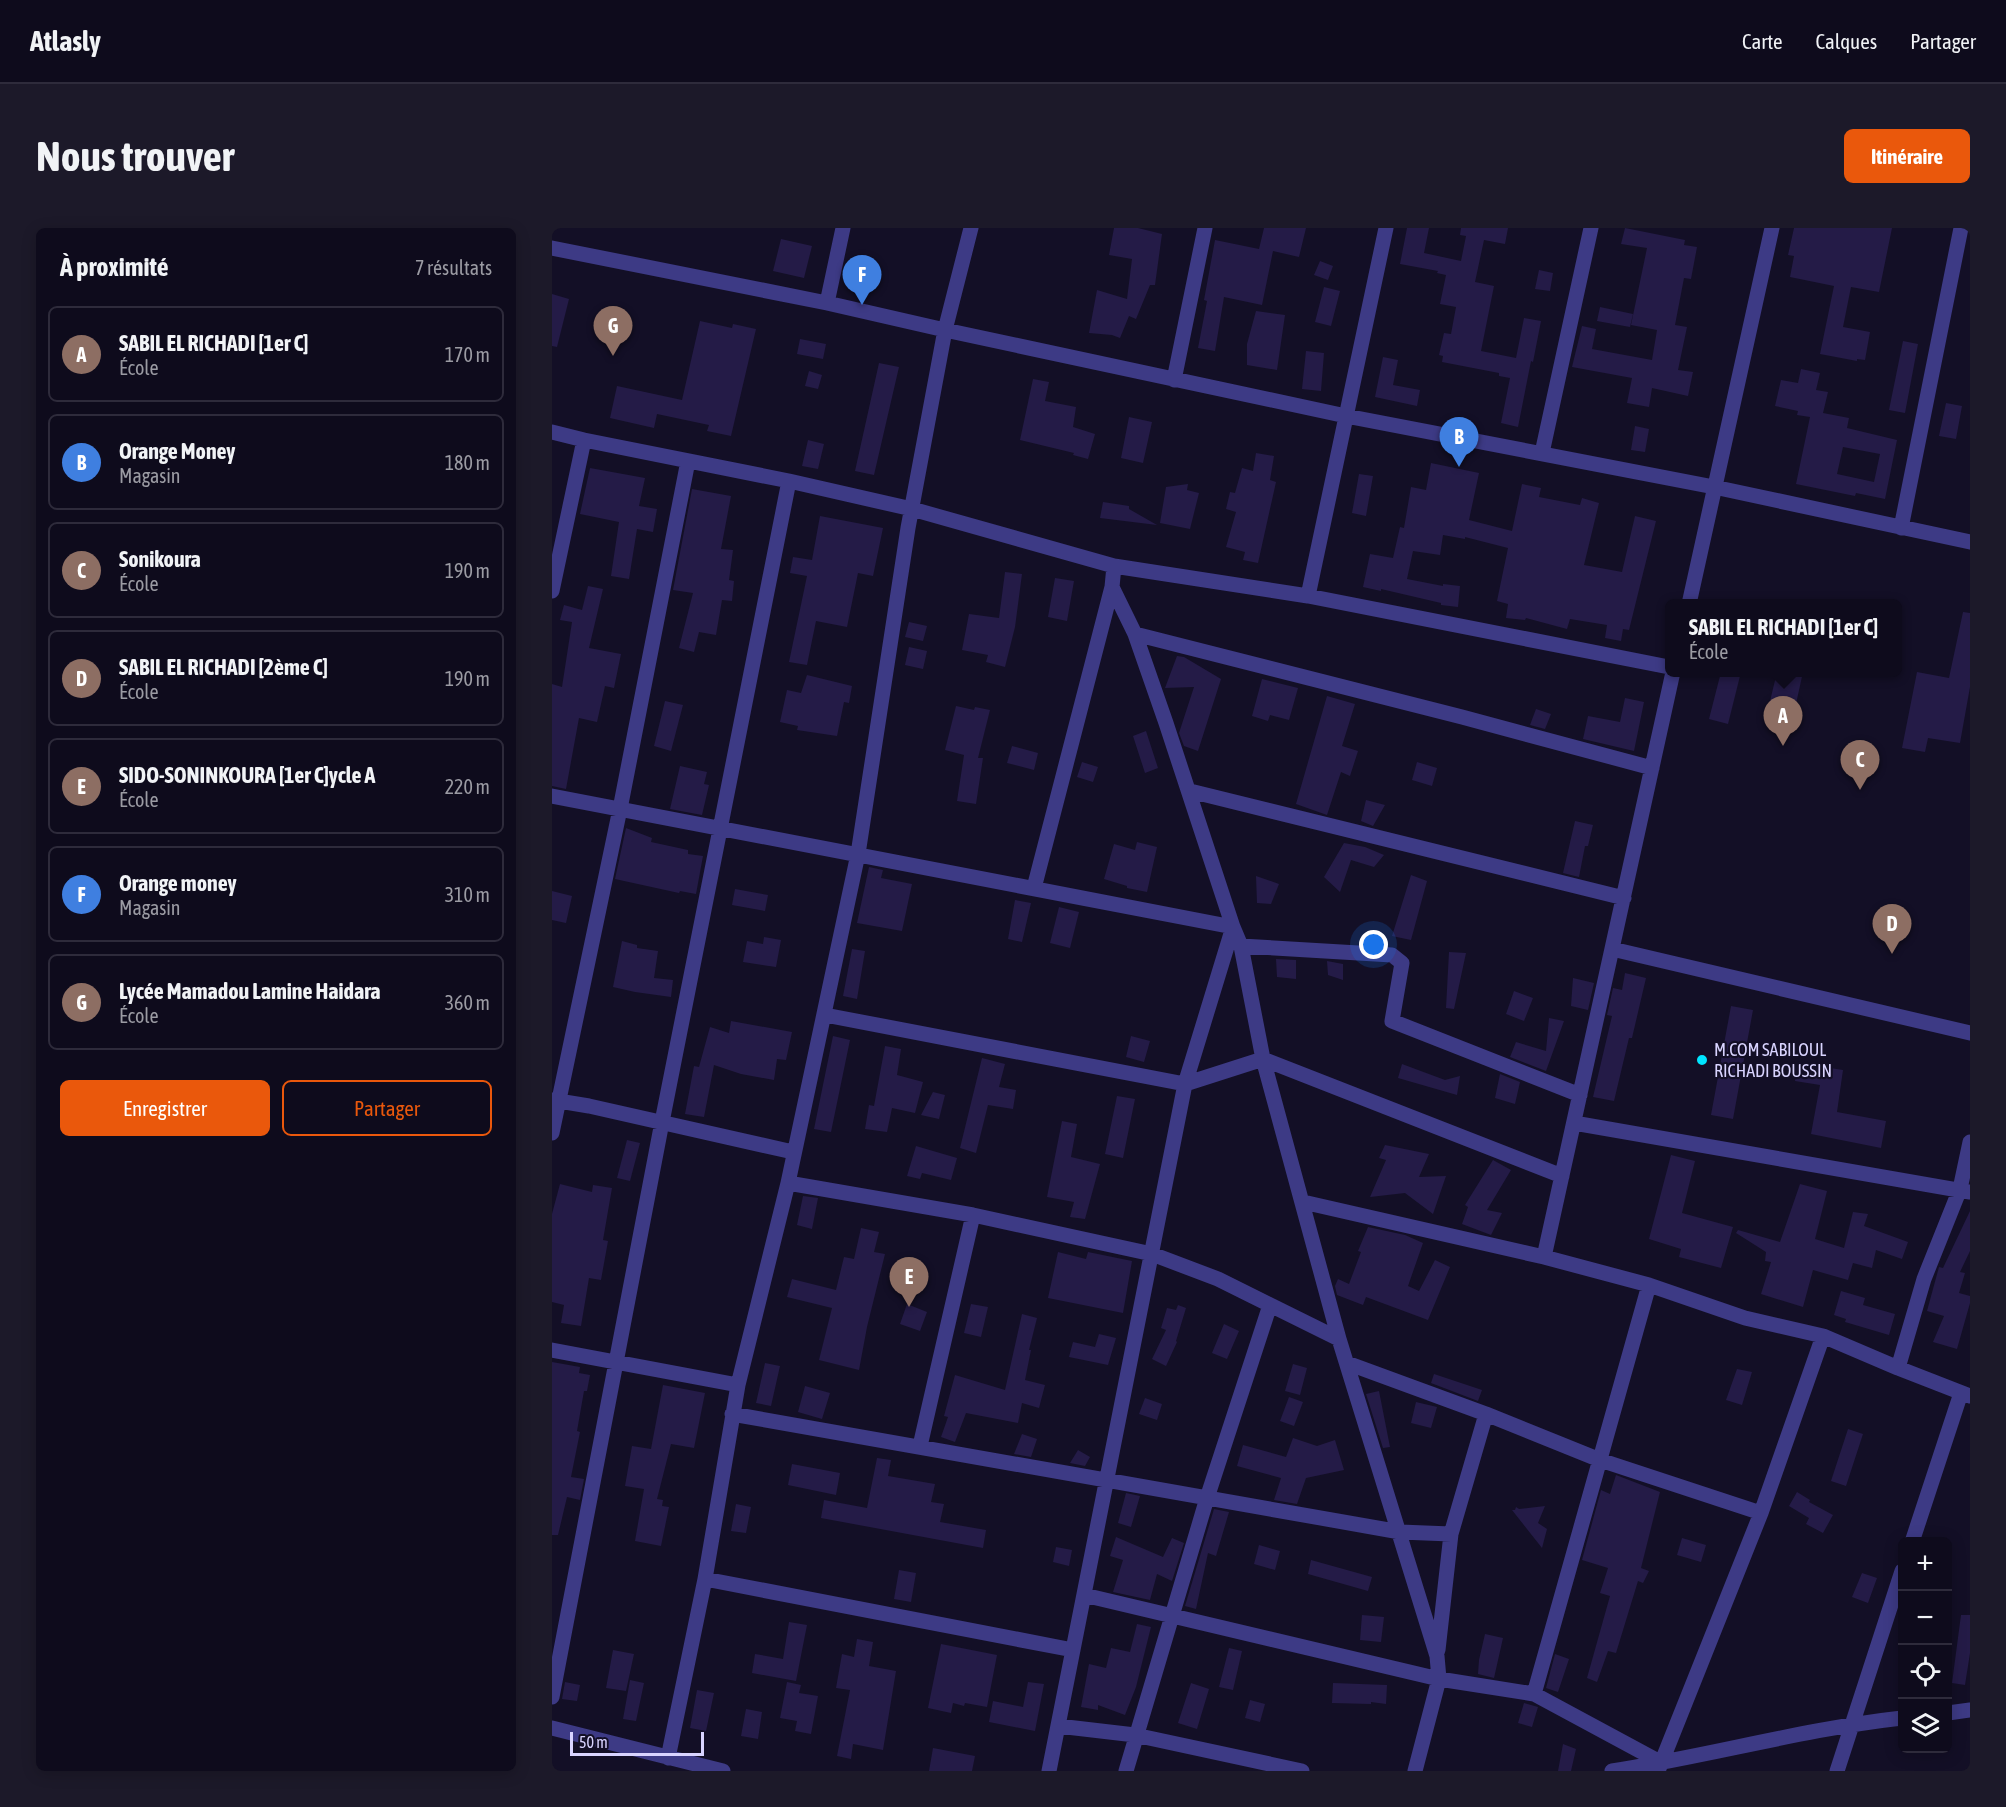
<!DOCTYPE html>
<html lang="fr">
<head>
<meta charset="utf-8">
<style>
	:root { --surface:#0e0b1c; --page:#1c1929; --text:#f1f3f6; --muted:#9b9ba3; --line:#2e2b3b; --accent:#ea580c }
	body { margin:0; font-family:"Asap Condensed",sans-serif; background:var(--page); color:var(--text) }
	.controls { position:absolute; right:18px; bottom:18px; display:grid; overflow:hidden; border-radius:9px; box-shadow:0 3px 15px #0003 }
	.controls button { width:54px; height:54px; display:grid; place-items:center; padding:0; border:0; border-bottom:2px solid var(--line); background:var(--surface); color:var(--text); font:30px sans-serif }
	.scale { position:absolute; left:18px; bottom:15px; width:134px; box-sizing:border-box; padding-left:6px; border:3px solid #d9d4ff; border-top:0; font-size:16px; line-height:21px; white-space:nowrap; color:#d9d4ff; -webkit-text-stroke:4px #130f26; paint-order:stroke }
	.you { position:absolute; left:822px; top:717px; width:21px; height:21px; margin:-15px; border:4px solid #fff; border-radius:50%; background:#1a73e8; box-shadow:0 0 0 9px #1a73e833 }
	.badge { display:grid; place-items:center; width:39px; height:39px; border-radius:50%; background:var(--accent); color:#fff; font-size:20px; font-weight:700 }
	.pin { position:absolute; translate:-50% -50px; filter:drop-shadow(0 2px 3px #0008) }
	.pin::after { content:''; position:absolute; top:32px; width:21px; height:18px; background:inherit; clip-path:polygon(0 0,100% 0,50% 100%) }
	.popup { position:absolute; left:1113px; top:371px; width:237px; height:78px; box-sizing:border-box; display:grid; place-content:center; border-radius:9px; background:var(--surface); filter:drop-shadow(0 2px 4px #0005); font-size:20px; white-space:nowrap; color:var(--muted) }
	.popup b { font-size:22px; color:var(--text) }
	.popup::after { content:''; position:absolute; left:50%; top:100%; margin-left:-12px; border:12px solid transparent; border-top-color:var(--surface) }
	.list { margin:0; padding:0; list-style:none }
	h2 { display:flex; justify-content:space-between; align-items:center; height:78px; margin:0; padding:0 24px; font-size:26px }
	h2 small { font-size:20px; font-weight:400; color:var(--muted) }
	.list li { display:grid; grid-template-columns:39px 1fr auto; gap:18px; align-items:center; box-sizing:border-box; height:96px; margin:0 12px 12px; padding:0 12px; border:2px solid var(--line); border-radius:9px }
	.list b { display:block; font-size:22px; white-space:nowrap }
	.list p { margin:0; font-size:20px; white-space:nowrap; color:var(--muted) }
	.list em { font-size:20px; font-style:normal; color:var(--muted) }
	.actions { display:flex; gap:12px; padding:18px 24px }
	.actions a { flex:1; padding:14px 0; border:2px solid var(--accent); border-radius:9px; text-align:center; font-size:21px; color:var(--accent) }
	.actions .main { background:var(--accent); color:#fff }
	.icon { flex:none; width:33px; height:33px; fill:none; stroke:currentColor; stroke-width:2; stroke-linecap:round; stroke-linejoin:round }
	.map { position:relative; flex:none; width:1418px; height:1543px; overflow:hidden; border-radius:9px }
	header { display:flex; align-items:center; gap:36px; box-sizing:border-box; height:84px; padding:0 30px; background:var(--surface); border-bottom:2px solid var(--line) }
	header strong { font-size:28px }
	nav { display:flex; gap:33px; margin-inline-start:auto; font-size:21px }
	.intro { display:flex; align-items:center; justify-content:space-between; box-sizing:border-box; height:144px; padding:0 36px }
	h1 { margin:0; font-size:42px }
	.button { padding:15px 27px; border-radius:9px; background:var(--accent); color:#fff; font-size:21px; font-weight:700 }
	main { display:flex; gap:36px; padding:0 36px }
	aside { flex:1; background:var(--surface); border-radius:9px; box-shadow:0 3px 15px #0003 }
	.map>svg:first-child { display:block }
</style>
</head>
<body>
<header>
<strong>Atlasly</strong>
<nav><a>Carte</a><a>Calques</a><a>Partager</a></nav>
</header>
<div class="intro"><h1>Nous trouver</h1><a class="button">Itinéraire</a></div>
<main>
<aside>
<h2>À proximité<small>7 résultats</small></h2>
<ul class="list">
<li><span class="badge" style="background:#8d6e63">A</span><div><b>SABIL EL RICHADI [1er C]</b><p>École</p></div><em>170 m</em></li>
<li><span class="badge" style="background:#3f7fe0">B</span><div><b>Orange Money</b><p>Magasin</p></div><em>180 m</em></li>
<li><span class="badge" style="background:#8d6e63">C</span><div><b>Sonikoura</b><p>École</p></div><em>190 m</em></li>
<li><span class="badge" style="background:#8d6e63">D</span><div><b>SABIL EL RICHADI [2ème C]</b><p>École</p></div><em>190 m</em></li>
<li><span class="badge" style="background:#8d6e63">E</span><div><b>SIDO-SONINKOURA [1er C]ycle A</b><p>École</p></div><em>220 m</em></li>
<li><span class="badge" style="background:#3f7fe0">F</span><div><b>Orange money</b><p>Magasin</p></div><em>310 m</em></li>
<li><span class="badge" style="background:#8d6e63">G</span><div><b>Lycée Mamadou Lamine Haidara</b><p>École</p></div><em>360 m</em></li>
</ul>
<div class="actions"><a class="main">Enregistrer</a><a>Partager</a></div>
</aside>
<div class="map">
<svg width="1418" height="1543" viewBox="0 0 1418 1543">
	<rect width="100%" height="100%" fill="#130f26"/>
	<path fill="#241b47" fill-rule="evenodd" d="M562,0H586L610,6L603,57H598L584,91L577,88L568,110L560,107L537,105L545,62L575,71L580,31L557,27Z
		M712,0H754L747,29L721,23L710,77L672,69L663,123L646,120L655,73L652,72L663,12L707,21Z
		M855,0H877L872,25L909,33L914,8L908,7L909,0H956L953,16L932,12L923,54L942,58L929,123L964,130L972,90L989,93L981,134L979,133L966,199L949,195L958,150L947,148V145L890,134L891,128L887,127L892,105L899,106L904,79L888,76L894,47L885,45L886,43L848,36Z
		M1073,0L1133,12L1132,17L1145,19L1139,51L1132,50L1123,97L1135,99L1126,142L1141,144L1136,168L1100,160L1097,179L1075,175L1080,150L1020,139L1030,98L1044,101L1040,121L1100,132L1105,102L1079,97L1095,20L1069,16Z
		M1242,0H1340L1327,64L1299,59L1291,99L1318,104L1313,132L1305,131V133L1268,126L1282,58L1238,49L1242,28L1236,27Z
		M229,11L260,18L252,50L221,43Z
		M768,33L781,38L776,52L762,47Z
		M987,42L1001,45L998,63L983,61Z
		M772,59L788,63L779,98L763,94Z
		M0,66L17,71L5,119L0,118Z
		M1048,79L1081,86L1078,99L1045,93Z
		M704,83L733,87L725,142L695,137V116Z
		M148,93L180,100L181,96L204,101L179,208L155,203L157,197L105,186L102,200L58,190L65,158L130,172Z
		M248,111L274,116L271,131L245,126Z
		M1351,113L1366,116L1353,185L1337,182Z
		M754,123L772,125L769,163L750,161Z
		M831,129L846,132L841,157L868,162L865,178L823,169Z
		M327,135L347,139L322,247L303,243Z
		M1249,141L1268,145L1264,162L1276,164L1271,185L1297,190L1295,200L1345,212L1333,271L1304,265L1303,268L1244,256L1258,189L1245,187L1246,183L1223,178L1229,152L1246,155ZM1291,219L1328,226L1322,254L1285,246Z
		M257,143L270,147L266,161L253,158Z
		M481,151L497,154L493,173L524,179L521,199L543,206L536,231L521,227L522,225L468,212Z
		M1394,175L1410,178L1404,211L1387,208Z
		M577,189L600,194L591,235L569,230Z
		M1083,198L1097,201L1093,224L1079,222Z
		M256,212L272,216L266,241L250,238Z
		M704,225L722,228L718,252L724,254L706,335L691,332L693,324L674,319L684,284L674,281L678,264L683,265L690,240L701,243Z
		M879,235L927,245L917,292L960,303L970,256L989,260L987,269L1028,277L1030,270L1047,275L1032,337L1070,344L1083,288L1104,293L1077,402L1071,401L1069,413L1053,410L1055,397L1018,391L1015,401L974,390L973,392L954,390L956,376L945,373L956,320L913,309V311L891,307L888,327L861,323L855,351L891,358V356L908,358L906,379L889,377V375L829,361V363L811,359L818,326L841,330L848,299L852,300L859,259L874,262Z
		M38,240L93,250L87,278L105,281L101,304L85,301L77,351L59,348L67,294L28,286Z
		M807,246L821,248L814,288L800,285Z
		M636,256L635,262L647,265L638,301L608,295L614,259Z
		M140,261L179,268L169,321L181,322L177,352L182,353L180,373L170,372L164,407L147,404L142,424L127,420L141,365L121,362Z
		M551,274L577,278V281L605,297L548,290Z
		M268,288L331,300L321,348L306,345L295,399L264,393L255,437L237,434L255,348L238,345L241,329L260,332Z
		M453,344L470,346L463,399L453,439L434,434L436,427L410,422L417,386L447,390Z
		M503,350L522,353L515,393L496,389Z
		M36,358L51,361L37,420L69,426L62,460L53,458L45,494L27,490L14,561L0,558V456L10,459L20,394L8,392L12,377L30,382Z
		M1411,384L1418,385V459L1408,515L1376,510L1373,524L1350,520L1365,444L1397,450Z
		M357,394L375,398L371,413L353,409Z
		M357,419L375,423L371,441L353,437Z
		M625,428L632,429L669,451L646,523L632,518L627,505L642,459L613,460Z
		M1169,444H1189L1176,496L1157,491Z
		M1225,444H1251L1240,494L1214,490Z
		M255,447L300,458L297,475L292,474L285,508L245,502L246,498L228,494L235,462L249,465Z
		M710,451L746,460L737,492L718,487L716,493L700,488Z
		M775,468L803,476L790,518L806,523L798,548L789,544L775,587L744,576Z
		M1073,470L1092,474L1082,523L1031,511L1036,488L1068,494Z
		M113,473L131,477L119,523L102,518Z
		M404,478L422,482L423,479L438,482L426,530H431L424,576L405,573L412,527L393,522Z
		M984,481L999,486L993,501L978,497Z
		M594,503L606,540L593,545L581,508Z
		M460,518L486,525L482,542L455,535Z
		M530,534L546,539L541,554L525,549Z
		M865,534L885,540L880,558L860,552Z
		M128,538L155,544L152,556L157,557L150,587L118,581Z
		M814,572L833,577L821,598L809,593Z
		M1023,593L1041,597L1036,618H1033L1027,649L1011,645Z
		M74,600L100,610L99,614L136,622V626L151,628L144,666L128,663L127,665L63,651Z
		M585,614L605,619L595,664L575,660V658L552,651L562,616L583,622Z
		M792,615L813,619L832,627L822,639L799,632L788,664L772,649Z
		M317,639L331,642L329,650L360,656L350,703L305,695Z
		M859,647L875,653L859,712L840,708Z
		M704,648L727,656L719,676L705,675Z
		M183,661L216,667L213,683L180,677Z
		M0,663L20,668L14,695L0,692Z
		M463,672L479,675L470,714L456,711Z
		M507,679L527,684L518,720L498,715Z
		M212,709L229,712L224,739L191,734L195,713L211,716Z
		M70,713L85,717V720L106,723L102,750L121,752L119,769L83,764L61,759Z
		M300,721L313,723L305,771L291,768Z
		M897,724L914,725L902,781L894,780Z
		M724,731L744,732V751L725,749Z
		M775,733L791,736V752L776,747Z
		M1073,745L1094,750L1080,810H1077L1062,873L1041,869L1060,788L1055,787L1061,760L1070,762Z
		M1021,750L1042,755L1036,782L1019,778Z
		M962,763L981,770L972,793L954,786Z
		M1179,778L1201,782L1181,891L1159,887Z
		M997,790L1012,793L994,843L958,829L964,814L994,823Z
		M179,793L240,804L234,832L225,831L222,852L189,846L162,837L152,889L133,886L142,838L147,839L158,799L177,805Z
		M281,808L298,812L279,904L262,901Z
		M579,808L598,813L592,834L574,829Z
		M333,818L349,821L345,847L371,854L363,885L340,880L335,904L313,901L317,877L322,878Z
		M430,830L453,836L447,859L464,862L461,881L436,877L424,925L408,920Z
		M1246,835L1291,842L1285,884L1334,893L1329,920L1259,906L1268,857L1243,853Z
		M850,836L893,852L908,848L905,867L846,850Z
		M948,846L968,854L963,876L943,870Z
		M381,864L393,867L387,891L369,887Z
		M565,868L583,871L571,930L553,926Z
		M510,893L525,896L519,929L548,936L533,991L518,989L522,974L495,969Z
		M75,912L88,915L78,953L65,950Z
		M833,917L877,926L867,949L894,948L881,986L853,965L818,969L834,932L827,930Z
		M364,918L405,930L399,952L370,945L368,951L355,948Z
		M1119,927L1143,933L1130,985L1181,999L1169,1040L1127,1029L1129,1021L1097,1011Z
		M941,932L959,942L935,982L950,985L939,1007L910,996L916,979L913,977Z
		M8,956L40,964L41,957L60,960L51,1012L56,1013L49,1052L37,1050L29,1098L9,1095L12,1077L0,1074V986Z
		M1248,956L1275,963L1263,1011L1292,1020L1301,984L1316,986L1312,998L1356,1014L1350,1031L1324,1022L1320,1040L1301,1035L1296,1052L1261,1042L1251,1079L1209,1066L1219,1034L1213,1033L1214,1024L1184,1005L1186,1002L1228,1014Z
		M251,968L266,970L260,1001L245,997Z
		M1418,983V1023L1408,1044L1413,1045L1407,1065L1418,1068V1075L1405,1121L1381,1114L1392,1088L1375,1083L1387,1039L1391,1040Z
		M816,999L853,1007L871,1015L856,1058L867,1063L883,1032L898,1039L876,1092L814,1069L811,1077L785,1067L783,1058L786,1051L797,1056L809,1024L806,1023Z
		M309,1000L327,1004L322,1024L333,1026L315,1099L307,1142L267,1132L280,1080L235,1069L240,1051L284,1062L292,1029L302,1031Z
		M506,1024L534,1031L536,1024L580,1033L571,1085L496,1070Z
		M1289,1063L1313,1070L1311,1077L1343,1086L1337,1107L1293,1094L1294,1091L1282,1087Z
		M355,1076L375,1084L368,1103L348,1096Z
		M419,1076L436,1079L429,1109L412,1105Z
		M626,1077L634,1080L624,1113L625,1114L614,1138L600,1131L614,1102L609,1100L615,1080L624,1082Z
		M470,1086L485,1090L477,1122H479L473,1152L493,1157L487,1180L470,1175L466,1195L414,1185L403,1214L389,1209L396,1189L392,1188L403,1147L453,1162Z
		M672,1096L687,1103L675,1131L660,1125Z
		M547,1106L564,1110L556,1137L517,1129L521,1114L543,1119Z
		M0,1134L28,1139L27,1145L38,1147L35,1163H32L25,1203L28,1204L19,1249L32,1251L28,1272L15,1269L6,1307H0Z
		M213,1135L228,1138L219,1178L204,1175Z
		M741,1136L755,1140L748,1167L733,1163Z
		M1185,1141L1200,1144L1190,1177L1174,1172Z
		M882,1146L930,1162L926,1173L879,1155Z
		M111,1157L153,1165L142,1220L119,1216L105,1271L111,1272L110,1278L117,1279L109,1318L83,1313L92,1261L73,1258L80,1218L99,1221Z
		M253,1158L278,1165L270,1191L246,1184Z
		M827,1163L838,1219L831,1220L814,1166Z
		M737,1169L751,1174L742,1198L728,1193Z
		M593,1170L610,1176L605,1192L587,1186Z
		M864,1174L885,1179L879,1200L859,1195Z
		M1296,1201L1311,1206L1294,1258L1279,1253Z
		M470,1206L485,1211L479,1229L462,1226Z
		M741,1210L765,1218L783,1212L792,1242L754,1250L745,1276L722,1272L729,1250L685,1238L691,1217L734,1229Z
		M526,1222L538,1229L533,1238L518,1235Z
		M325,1230L339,1232L336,1248L383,1256L379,1274L392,1276L388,1294L434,1302L431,1320L269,1290L272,1272L315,1280Z
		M240,1236L288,1245L284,1267L236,1257Z
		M1064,1247L1108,1264L1089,1340L1097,1343L1091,1355L1086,1353L1064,1425L1056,1423L1045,1454L1035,1450L1058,1368L1048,1365L1056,1340L1030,1332L1049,1262L1058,1266Z
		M1245,1264L1258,1272L1257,1274L1281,1287L1271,1305L1254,1296L1257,1290L1237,1278Z
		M574,1265L588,1268L579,1299L566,1295Z
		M184,1276L199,1279L194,1305L179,1303Z
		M993,1278L986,1295L995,1301L990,1320L960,1282H963L964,1279L967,1281Z
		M662,1281L677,1284L664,1328L656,1325L644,1381L633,1378Z
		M564,1309L611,1329L620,1310L632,1315L620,1353L605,1346L598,1372L561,1364L571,1332L558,1328Z
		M1130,1310L1154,1317L1149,1334L1125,1327Z
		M707,1317L728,1323L723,1342L702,1336Z
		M504,1319L520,1322L517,1338L501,1334Z
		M759,1332L820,1349L816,1363L756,1346Z
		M347,1342L364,1345L359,1374L342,1371Z
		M1310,1345L1325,1350L1316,1375L1300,1369Z
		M810,1387L832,1389L829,1414L808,1412Z
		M1409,1387H1418V1425L1413,1457L1400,1455Z
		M237,1394L255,1397L244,1453L200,1445L203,1426L231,1431Z
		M585,1396L599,1399L584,1459L573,1487L546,1477V1482L529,1479L537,1436L554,1440L559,1420L578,1424Z
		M933,1406L951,1410L942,1450L926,1446L927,1432Z
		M305,1411L321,1414L317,1438L344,1443L331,1522L301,1516L299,1531L285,1528L298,1462L284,1460L290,1426L302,1429Z
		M389,1416L445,1427L435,1479L413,1475L412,1478L401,1475L399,1485L376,1480Z
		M677,1420L690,1423L681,1462L667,1459Z
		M61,1422L82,1426L74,1463L54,1460Z
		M1003,1426L1017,1431L1006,1464L994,1460Z
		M78,1452L92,1455L84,1493L71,1491Z
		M13,1454L28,1457L25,1473L10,1471Z
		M235,1454L249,1457L247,1465L266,1468L259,1506L243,1503L245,1493L228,1490Z
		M476,1454L492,1456L483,1503L437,1494L441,1473L471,1479Z
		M639,1455L657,1461L645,1501L626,1495Z
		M781,1455L835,1457L834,1476L819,1474V1476L780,1475Z
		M145,1462L162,1465L154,1503L138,1500Z
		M698,1472L713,1476L708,1494L693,1490Z
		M972,1475L986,1479L980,1499L966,1495Z
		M194,1481L210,1484L206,1511L189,1508Z
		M1011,1516L1024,1521L1019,1543H1006Z
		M381,1520L423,1528L420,1543H377Z"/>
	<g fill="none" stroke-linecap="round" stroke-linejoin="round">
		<path stroke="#3d3a85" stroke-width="15" d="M0,20L275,75L393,102L794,188L1162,259L1418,314
			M275,75L291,0
			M622,152L653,0
			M0,204L32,212L237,253L360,281L562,338L756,368L1117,439
			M990,225L1039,0
			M1349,300L1409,0
			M562,338L560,359L583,406L614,495L681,699L689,718L711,831L787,1111L885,1428L887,1451L863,1543
			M0,363L32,212
			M756,368L834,0
			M1137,376L1220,0
			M583,406L910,489L1100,540
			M638,563L1072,670
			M0,568L681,699L633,856L497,1543
			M482,660L560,359
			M689,718L840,727L850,735L840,793L1028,867
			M1060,721L1418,805
			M273,787L633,856L711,831L1010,948
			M0,872L37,878L241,924
			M1022,895L1418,964
			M0,905L68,581L136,233
			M236,955L421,987L600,1026L666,1051L787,1111
			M751,974L992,1029L1097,1057L1193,1090L1271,1108L1346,1140L1418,1168
			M992,1029L1121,444
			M0,1122L186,1157
			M795,1135L934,1186L1048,1232L1209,1285
			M1346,1140L1372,1051L1408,961L1418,914
			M180,1186L848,1304L899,1306
			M368,1218L421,987
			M1360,1314L1409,1165
			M153,1351L521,1422
			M532,1367L887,1451L982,1466L1110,1535
			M886,1422L899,1306L934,1186
			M982,1466L1097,1057
			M0,1469L110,894L237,253
			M1396,1485L1418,1482
			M506,1498L583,1507L750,1543
			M0,1500L171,1543
			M116,1530L153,1351L186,1157L236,955L306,626L356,300L393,102L419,0
			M574,1543L655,1270L718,1077
			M1060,1543C1157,1528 1252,1501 1350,1490
			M1106,1543L1209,1285L1271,1108
			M1285,1543L1350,1343"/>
	</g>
	<circle fill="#00e5ff" stroke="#130f26" stroke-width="2" cx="1150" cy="832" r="6"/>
	<g text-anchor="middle" stroke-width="4.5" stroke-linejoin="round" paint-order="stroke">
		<g font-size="18" fill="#d9d4ff" stroke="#130f26" text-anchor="start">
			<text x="1162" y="828">M.COM SABILOUL<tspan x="1162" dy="21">RICHADI BOUSSIN</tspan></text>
		</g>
	</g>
</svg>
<div class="controls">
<button>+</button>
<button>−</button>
<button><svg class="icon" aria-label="locate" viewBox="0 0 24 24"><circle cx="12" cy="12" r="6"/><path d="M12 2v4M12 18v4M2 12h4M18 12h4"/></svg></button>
<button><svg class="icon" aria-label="layers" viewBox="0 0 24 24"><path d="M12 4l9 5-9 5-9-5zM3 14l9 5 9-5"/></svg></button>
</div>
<div class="scale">50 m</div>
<div class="you"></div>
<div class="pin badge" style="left:1231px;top:518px;background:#8d6e63">A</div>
<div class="popup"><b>SABIL EL RICHADI [1er C]</b>École</div>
<div class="pin badge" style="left:907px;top:239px;background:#3f7fe0">B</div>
<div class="pin badge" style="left:1308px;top:562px;background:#8d6e63">C</div>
<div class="pin badge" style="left:1340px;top:726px;background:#8d6e63">D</div>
<div class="pin badge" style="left:357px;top:1079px;background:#8d6e63">E</div>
<div class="pin badge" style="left:310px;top:77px;background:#3f7fe0">F</div>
<div class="pin badge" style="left:61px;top:128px;background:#8d6e63">G</div>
</div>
</main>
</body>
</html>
